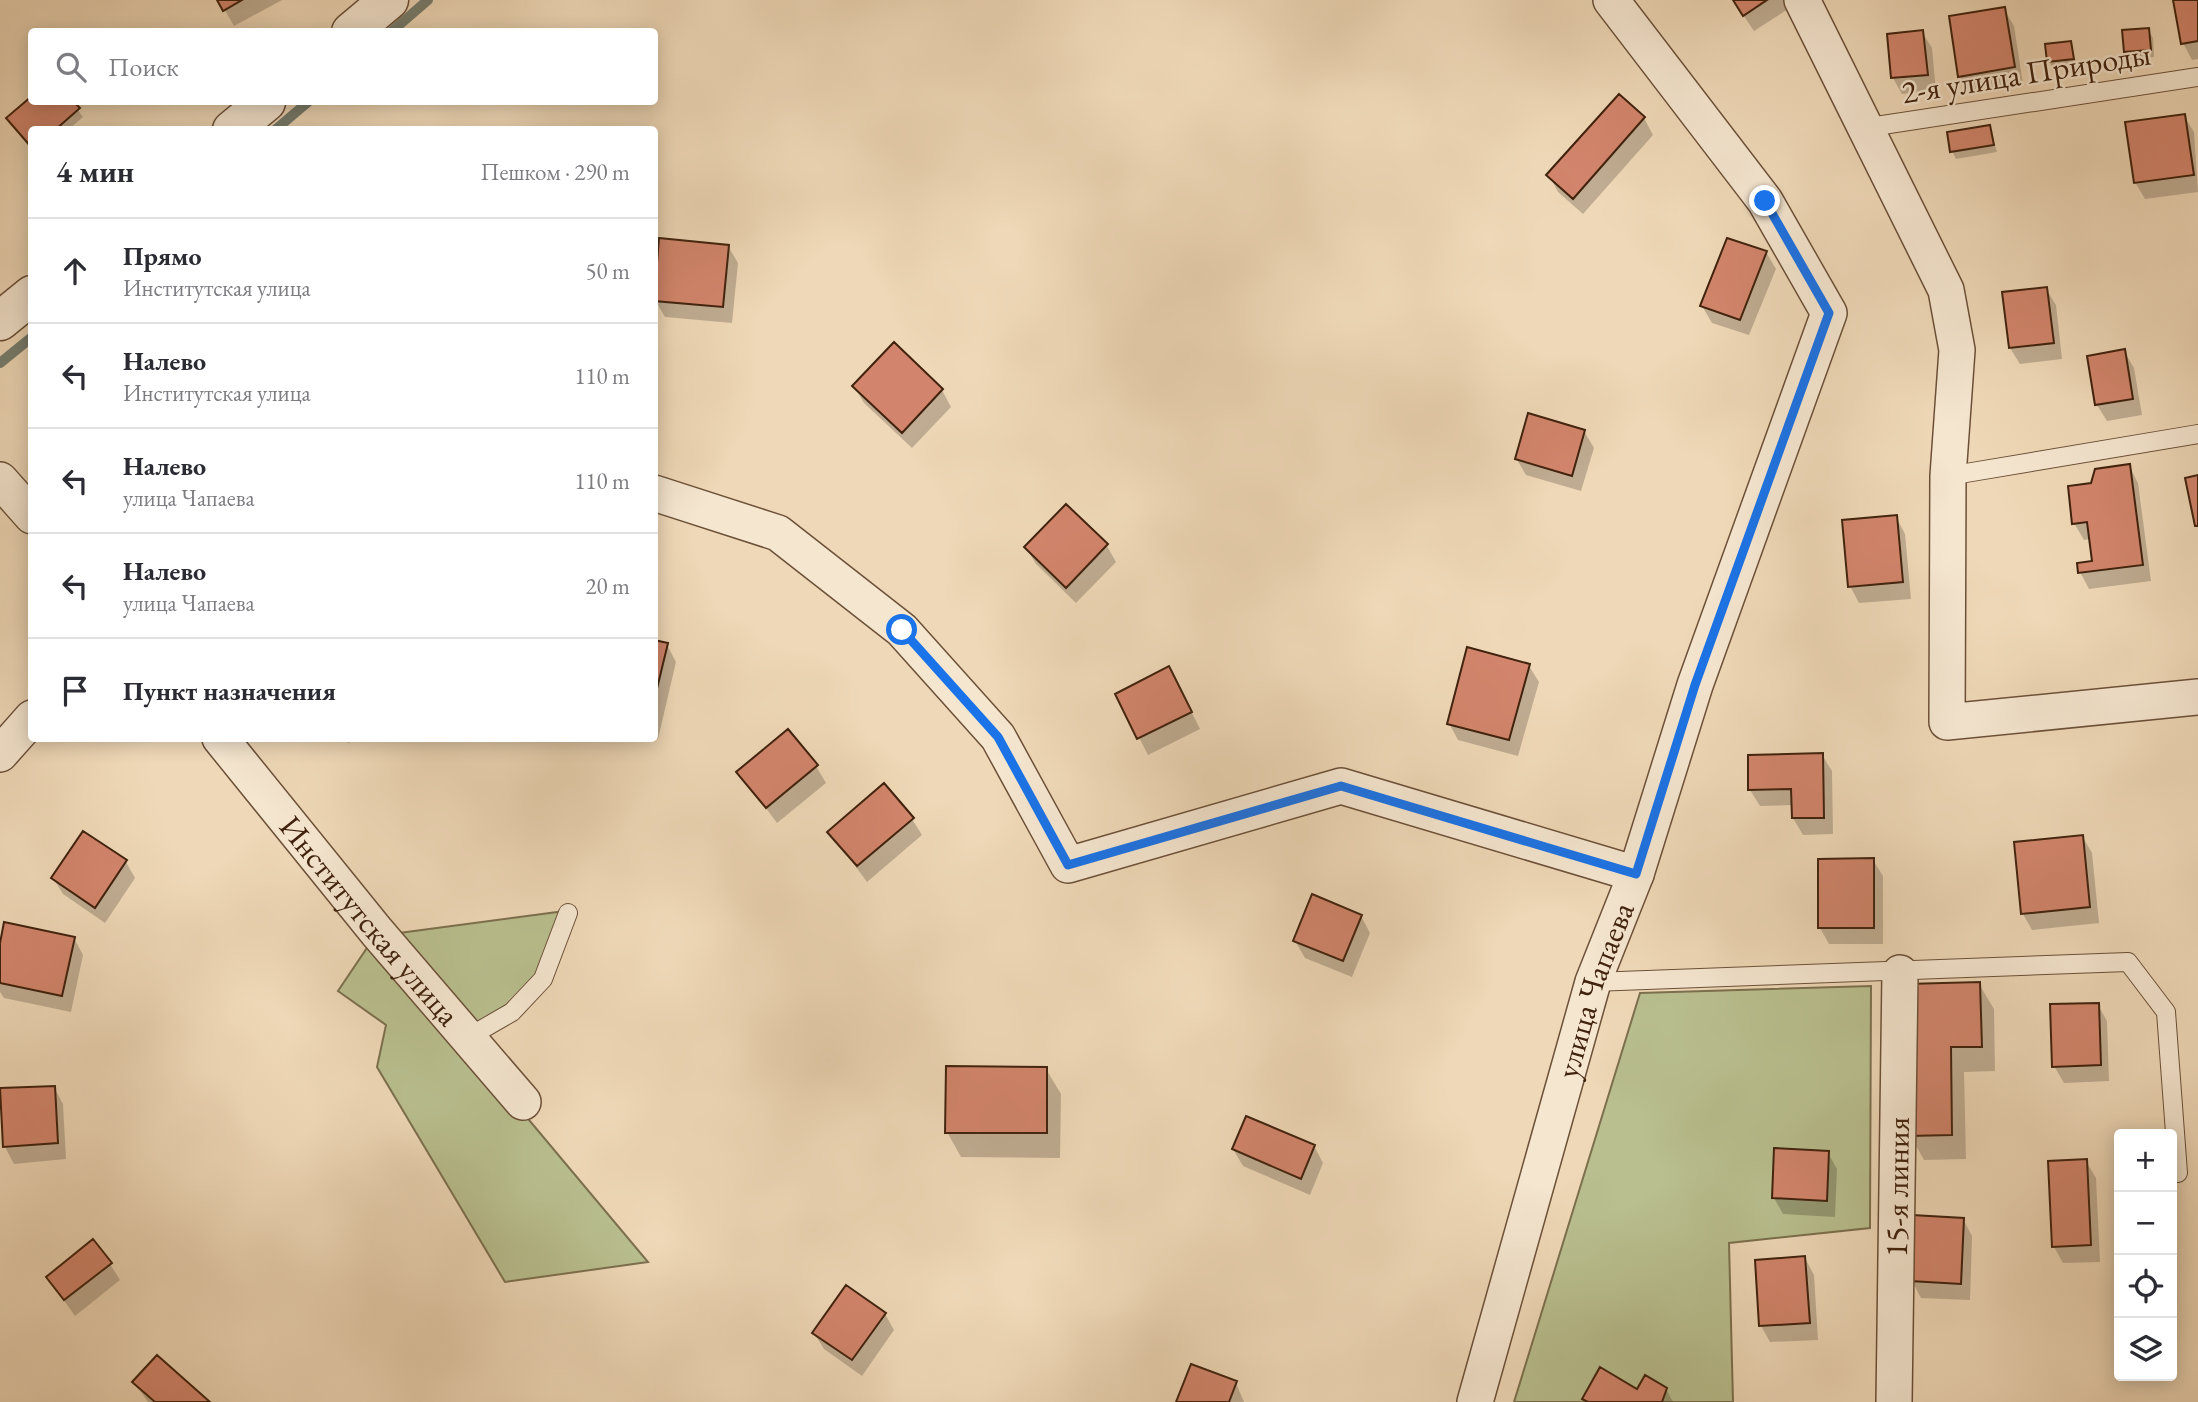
<!DOCTYPE html>
<html lang="ru">
<head>
<meta charset="utf-8">
<style>
	:root { --surface:#fff; --page:#f2f2f3; --text:#2b2b33; --muted:#7c7c81; --line:#e1e1e2 }
	body { margin:0; font-family:"EB Garamond",serif; background:var(--page); color:var(--text) }
	.controls { position:absolute; right:21px; bottom:21px; display:grid; overflow:hidden; border-radius:7px; box-shadow:0 4px 18px #0003 }
	.controls button { width:63px; height:63px; display:grid; place-items:center; padding:0; border:0; border-bottom:2px solid var(--line); background:var(--surface); color:var(--text); font:35px sans-serif }
	.stop { position:absolute; width:21px; height:21px; margin:-16px; border:5px solid #1a73e8; border-radius:50%; background:#fff }
	.stop.end { background:#1a73e8; border-color:#fff; box-shadow:0 2px 7px #0008 }
	.list { margin:0; padding:0; list-style:none }
	h2 { display:flex; justify-content:space-between; align-items:center; height:91px; margin:0; padding:0 28px; font-size:30px }
	h2 small { font-size:23px; font-weight:400; color:var(--muted) }
	.list li { display:grid; grid-template-columns:46px 1fr auto; gap:21px; align-items:center; box-sizing:border-box; height:105px; padding:0 28px; border-top:2px solid var(--line) }
	.list b { display:block; font-size:26px; white-space:nowrap }
	.list p { margin:0; font-size:23px; white-space:nowrap; color:var(--muted) }
	.list em { font-size:23px; font-style:normal; color:var(--muted) }
	.icon { flex:none; width:38px; height:38px; fill:none; stroke:currentColor; stroke-width:2; stroke-linecap:round; stroke-linejoin:round }
	.map { position:relative; flex:none; width:2198px; height:1402px; overflow:hidden }
	.search { position:absolute; background:var(--surface); box-shadow:0 4px 18px #0003; left:28px; top:28px; width:630px; height:77px; display:flex; align-items:center; gap:18px; box-sizing:border-box; padding:0 24px; border-radius:7px; color:var(--muted); font-size:26px }
	.panel { position:absolute; background:var(--surface); box-shadow:0 4px 18px #0003; left:28px; top:126px; width:630px; height:616px; border-radius:7px }
	.map>svg:first-child { display:block }
</style>
</head>
<body>
<div class="map">
<svg width="2198" height="1402" viewBox="0 0 2198 1402">
	<rect width="100%" height="100%" fill="#efd8b7"/>
	<filter id="stains"><feTurbulence type="fractalNoise" baseFrequency=".00286" numOctaves="4"/><feColorMatrix values="0 0 0 0 .2 0 0 0 0 .09 0 0 0 0 .02 0 0 0 .5 -.17"/></filter>
	<radialGradient id="worn" r=".72"><stop offset=".6" stop-color="#630" stop-opacity="0"/><stop offset="1" stop-color="#630" stop-opacity=".3"/></radialGradient>
	<path fill="#b9bf8f" stroke="#7c704e" stroke-width="2" d="M565,911L541,975L509,1010L468,1033L384,935Z
		M375,936L648,1262L505,1282L377,1067L386,1025L338,991Z
		M1871,986L1870,1228L1729,1243L1733,1402H1514L1640,993Z"/>
	<path fill="#0003" d="M219,0H282L234,26Z
		M1733,0H1789L1793,6L1754,31Z
		M2175,0H2198V59L2192,60L2183,43Z
		M2004,9L2014,26L2023,84L1970,93L1960,76Z
		M2148,30L2153,38L2154,57L2130,59L2126,51Z
		M1922,32L1932,48L1936,91L1902,94L1893,78Z
		M2070,43L2077,66L2053,69L2049,61Z
		M1619,96L1644,118L1653,135L1583,214L1558,192L1549,175Z
		M32,102H72L83,117L68,130H32V148L8,118Z
		M2184,116L2194,132L2198,192L2145,199L2135,182Z
		M1989,127L1997,152L1956,159L1952,151Z
		M728,246L738,263L732,323L665,317L655,300Z
		M1766,252L1776,269L1749,335L1712,323L1702,306Z
		M2046,289L2056,305L2062,359L2020,364L2010,348Z
		M2124,351L2134,368L2142,415L2107,421L2097,405Z
		M854,386L942,390L951,407L912,448L864,403Z
		M1584,431L1594,448L1581,491L1526,475L1516,458Z
		M2129,466L2138,483L2151,581L2089,589L2080,572L2094,563L2091,539L2084,540L2074,523L2092,485Z
		M1066,506L1107,546L1116,562L1076,603L1036,564L1026,548Z
		M1896,517L1905,534L1911,599L1859,603L1850,586Z
		M654,642L667,645L676,662L658,739L654,738Z
		M1529,666L1539,682L1518,756L1458,740L1449,723Z
		M1178,685L1200,729L1148,755L1117,695Z
		M345,738H361L348,743Z
		M1822,755L1832,771L1833,834L1803,835L1793,818V805L1760,806L1750,790Z
		M816,766L826,783L777,823L739,772Z
		M912,819L922,835L867,882L830,832Z
		M2082,836L2092,853L2099,923L2032,930L2023,914Z
		M1873,860L1883,876V944H1829L1820,928Z
		M126,862L135,878L105,923L63,894L53,878Z
		M1361,916L1370,933L1352,977L1305,958L1295,941Z
		M74,938L83,955L71,1012L4,998L0,992V952Z
		M1979,984L1994,1009L1995,1071L1964,1072L1966,1159L1924,1160L1910,1135Z
		M2098,1005L2107,1021L2109,1081L2064,1083L2054,1066Z
		M1046,1069L1061,1094L1060,1158L961,1157L947,1132Z
		M54,1087L63,1104L66,1159L14,1164L5,1147L1,1090Z
		M1314,1146L1323,1163L1310,1195L1243,1166L1233,1149Z
		M1828,1153L1837,1169L1835,1217L1783,1214L1774,1198Z
		M2086,1161L2096,1178L2100,1262L2063,1263L2054,1247Z
		M1963,1219L1972,1236L1970,1300L1921,1298L1912,1281Z
		M1805,1258L1814,1275L1818,1340L1770,1342L1761,1326Z
		M110,1264L120,1280L75,1316L48,1278Z
		M885,1314L894,1330L862,1376L824,1349L814,1333Z
		M134,1382L208,1402H148Z
		M1236,1383L1244,1402H1178Z
		M1666,1389L1673,1402H1586L1584,1399Z"/>
	<g fill="none" stroke-linecap="round" stroke-linejoin="round">
		<path stroke="#767d6f" stroke-width="10" d="M391,32L428,0
			M275,130L308,102
			M0,363L32,337"/>
	</g>
	<path fill="#d2856c" stroke="#40220d" stroke-width="2" d="M217,0H242L223,11Z
		M1733,0H1767L1743,16Z
		M2173,0H2198V41L2181,44Z
		M2005,7L2015,67L1958,77L1949,16Z
		M2149,28L2151,50L2124,52L2122,30Z
		M1923,30L1928,75L1891,78L1887,34Z
		M2071,41L2074,59L2047,62L2045,44Z
		M1619,94L1645,117L1573,199L1546,175Z
		M32,96V102H74L80,108L55,130H32V148L6,118Z
		M2185,114L2194,175L2134,183L2125,122Z
		M1990,125L1994,145L1950,152L1947,132Z
		M659,238L729,245L723,307L654,301Z
		M1727,238L1767,251L1740,320L1700,306Z
		M2047,287L2054,343L2009,348L2002,292Z
		M894,342L943,389L902,433L852,386Z
		M2125,349L2133,399L2095,405L2087,356Z
		M1528,413L1585,430L1572,476L1515,459Z
		M2130,464L2143,565L2078,573L2077,563L2092,561L2087,522L2072,524L2068,486L2091,483L2095,469Z
		M2198,475V526H2195L2185,478Z
		M1066,504L1108,544L1066,588L1024,547Z
		M1897,515L1903,582L1848,587L1842,520Z
		M654,640L668,643L654,701Z
		M1467,647L1530,664L1509,740L1447,724Z
		M1169,666L1192,712L1137,739L1115,694Z
		M788,729L818,765L766,808L736,772Z
		M1823,753L1824,818H1792L1791,789L1748,790V755Z
		M884,783L914,818L857,866L827,832Z
		M83,831L127,860L95,908L51,878Z
		M2083,835L2090,907L2021,914L2014,842Z
		M1874,858V928H1818V859Z
		M1312,894L1362,915L1343,961L1293,941Z
		M4,922L75,937L62,996L0,983V943Z
		M1980,982L1982,1047H1951L1952,1135L1908,1136L1906,984Z
		M2099,1003L2101,1065L2052,1067L2050,1004Z
		M946,1066L1047,1067V1133H945Z
		M55,1086L58,1143L3,1147L0,1088Z
		M1246,1116L1315,1145L1301,1179L1232,1149Z
		M1774,1148L1829,1151L1827,1201L1772,1198Z
		M2087,1159L2091,1245L2052,1247L2048,1161Z
		M1912,1215L1964,1218L1961,1284L1910,1281Z
		M93,1239L112,1263L64,1300L46,1277Z
		M1805,1256L1810,1323L1759,1326L1755,1260Z
		M846,1285L886,1313L852,1360L812,1333Z
		M157,1355L210,1402H155L132,1382Z
		M1191,1364L1237,1381L1229,1402H1176Z
		M1600,1367L1637,1389L1645,1375L1667,1388L1662,1402H1588L1582,1399Z"/>
	<g fill="none" stroke-linecap="round" stroke-linejoin="round">
		<g stroke="#6c5038" stroke-width="20">
			<path id="service" d="M1863,128L2198,77
				M1948,476L2198,434
				M1593,982L2128,962L2166,1012L2178,1173
				M467,1038L512,1012L543,979L568,913"/>
		</g>
		<g stroke="#6c5038" stroke-width="38">
			<g id="minor">
				<path d="M1802,0L1946,290L1957,350L1948,476L1947,722L2198,697"/>
				<path d="M0,480L32,516"/>
				<path d="M654,493L778,533L902,630L998,737L1068,865L1341,786L1636,874"/>
				<path id="s1" d="M220,738L377,932L523,1102"/>
				<path d="M0,754L32,718"/>
				<path id="s2" d="M1475,1402L1593,982L1636,874L1695,685L1829,313L1765,201L1611,0"/>
				<path id="s3" d="M1894,1402L1900,973"/>
			</g>
		</g>
		<g stroke="#6c5038" stroke-width="41">
			<path id="tertiary" d="M351,32L389,0
				M232,130L266,102
				M0,321L32,295"/>
		</g>
		<use href="#service" stroke="#f5e6d0" stroke-width="18"/>
		<use href="#minor" stroke="#f5e6d0" stroke-width="35"/>
		<use href="#tertiary" stroke="#f5e6d0" stroke-width="38"/>
	</g>
	<g fill="none" stroke-linecap="round" stroke-linejoin="round">
		<path stroke="#1a73e8" stroke-width="9" d="M902,630L998,737L1068,865L1341,786L1636,874L1695,685L1829,313L1765,201"/>
	</g>
	<g text-anchor="middle" stroke-width="5" stroke-linejoin="round" paint-order="stroke">
		<g font-size="32" fill="#40220d" stroke="#f5e6d0">
			<text transform="translate(2026 73) rotate(-9)" y="11">2-я улица Природы</text>
			<text dy="11" stroke="none"><textPath href="#s1" startOffset="236">Институтская улица</textPath></text>
			<text dy="11" stroke="none"><textPath href="#s2" startOffset="429">улица Чапаева</textPath></text>
			<text dy="11" stroke="none"><textPath href="#s3" startOffset="215">15-я линия</textPath></text>
		</g>
	</g>
	<rect width="100%" height="100%" filter="url(#stains)"/>
	<rect width="100%" height="100%" fill="url(#worn)"/>
</svg>
<div class="controls">
<button>+</button>
<button>−</button>
<button><svg class="icon" aria-label="locate" viewBox="0 0 24 24"><circle cx="12" cy="12" r="6"/><path d="M12 2v4M12 18v4M2 12h4M18 12h4"/></svg></button>
<button><svg class="icon" aria-label="layers" viewBox="0 0 24 24"><path d="M12 4l9 5-9 5-9-5zM3 14l9 5 9-5"/></svg></button>
</div>
<div class="stop" style="left:902px;top:630px"></div>
<div class="stop end" style="left:1765px;top:201px"></div>
<div class="search"><svg class="icon" aria-label="search" viewBox="0 0 24 24"><circle cx="10" cy="10" r="6"/><path d="M15 15l6 6"/></svg>Поиск</div>
<section class="panel">
<h2>4 мин<small>Пешком · 290 m</small></h2>
<ul class="list">
<li><svg class="icon" aria-label="ahead" viewBox="0 0 24 24"><path d="M12 20V5M6 11l6-6 6 6"/></svg><div><b>Прямо</b><p>Институтская улица</p></div><em>50 m</em></li>
<li><svg class="icon" aria-label="left" viewBox="0 0 24 24"><path d="M17 20v-9H6M10 6l-5 5 5 5"/></svg><div><b>Налево</b><p>Институтская улица</p></div><em>110 m</em></li>
<li><svg class="icon" aria-label="left" viewBox="0 0 24 24"><path d="M17 20v-9H6M10 6l-5 5 5 5"/></svg><div><b>Налево</b><p>улица Чапаева</p></div><em>110 m</em></li>
<li><svg class="icon" aria-label="left" viewBox="0 0 24 24"><path d="M17 20v-9H6M10 6l-5 5 5 5"/></svg><div><b>Налево</b><p>улица Чапаева</p></div><em>20 m</em></li>
<li><svg class="icon" aria-label="arrive" viewBox="0 0 24 24"><path d="M6 21V4h12l-3 4 3 4H6"/></svg><div><b>Пункт назначения</b></div></li>
</ul>
</section>
</div>
</body>
</html>
